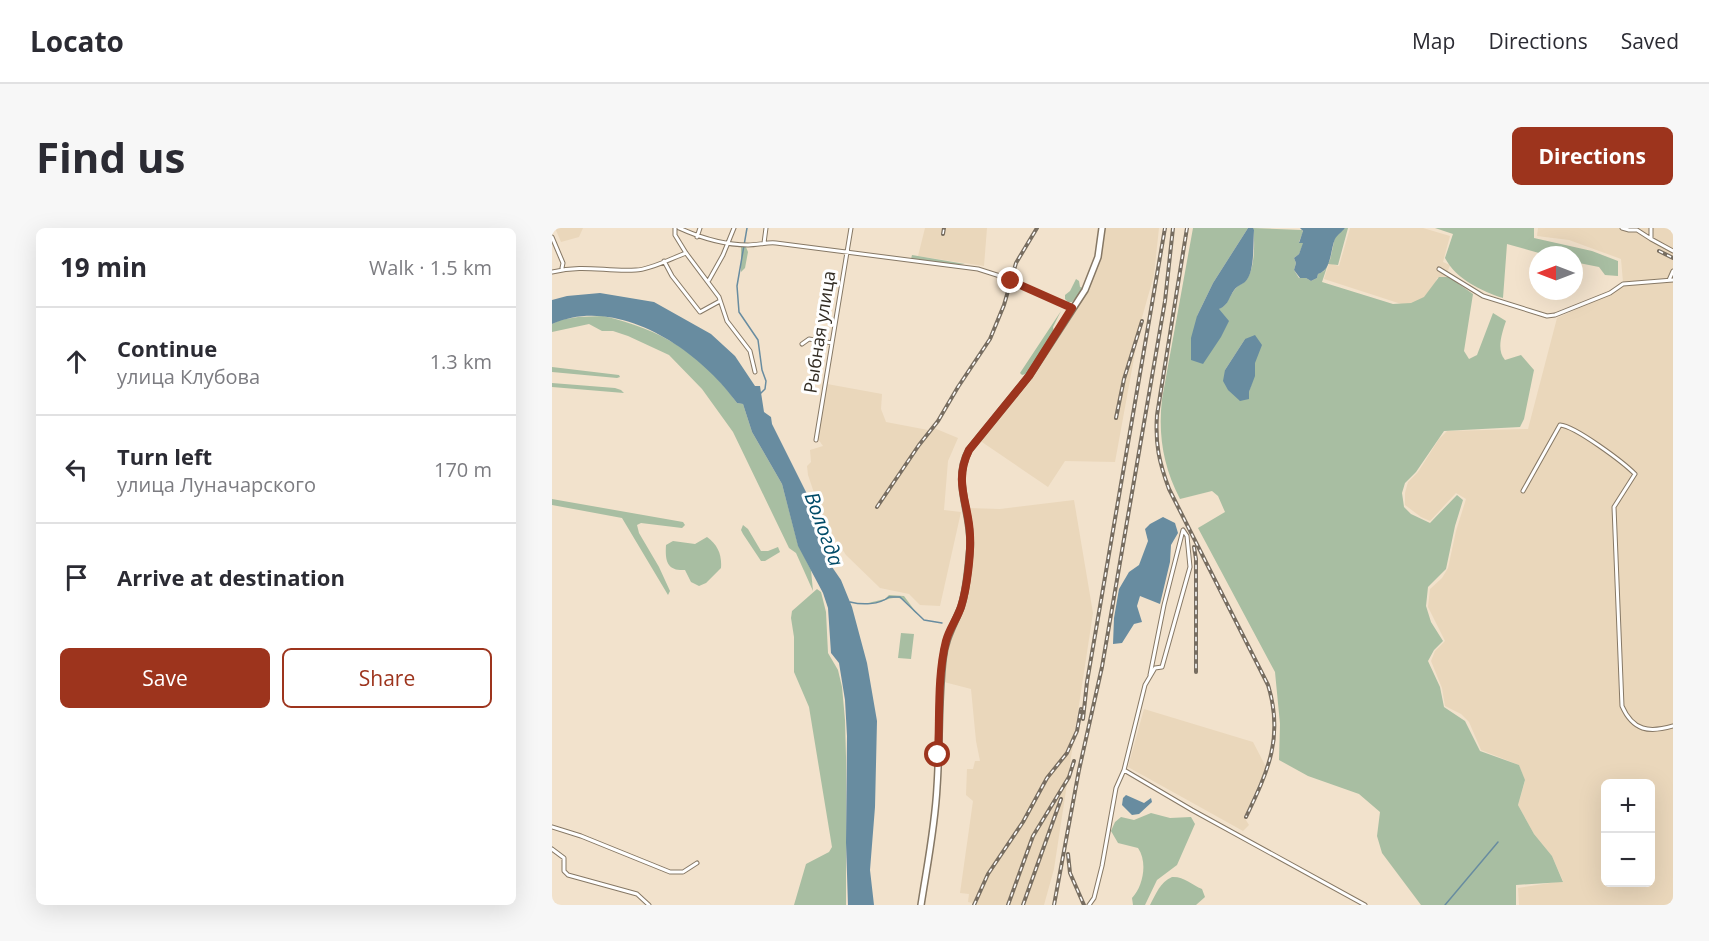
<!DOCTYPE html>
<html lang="en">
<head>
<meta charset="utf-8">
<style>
	:root { --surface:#fff; --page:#f7f7f7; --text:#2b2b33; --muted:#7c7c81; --line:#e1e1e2; --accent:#9d341d }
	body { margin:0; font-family:"Open Sans",sans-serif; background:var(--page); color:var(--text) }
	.controls { position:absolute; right:18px; bottom:18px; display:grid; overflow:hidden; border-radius:9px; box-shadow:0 6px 24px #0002 }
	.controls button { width:54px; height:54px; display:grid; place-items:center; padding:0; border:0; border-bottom:2px solid var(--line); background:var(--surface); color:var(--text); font:30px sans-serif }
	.compass { position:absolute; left:977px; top:18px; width:54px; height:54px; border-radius:50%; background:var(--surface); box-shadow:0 6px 24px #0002; rotate:270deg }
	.stop { position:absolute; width:18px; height:18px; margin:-14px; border:4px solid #9d341d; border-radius:50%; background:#fff }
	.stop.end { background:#9d341d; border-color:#fff; box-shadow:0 2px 6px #0008 }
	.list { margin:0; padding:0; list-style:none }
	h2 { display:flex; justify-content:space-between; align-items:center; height:78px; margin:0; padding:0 24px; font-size:26px }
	h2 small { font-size:20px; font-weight:400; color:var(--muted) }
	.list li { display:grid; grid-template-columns:39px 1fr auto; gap:18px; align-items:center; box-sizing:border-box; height:108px; padding:0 24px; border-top:2px solid var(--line) }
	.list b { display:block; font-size:22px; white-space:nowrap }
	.list p { margin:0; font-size:20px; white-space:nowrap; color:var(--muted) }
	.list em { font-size:20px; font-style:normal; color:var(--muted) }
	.actions { display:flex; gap:12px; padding:18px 24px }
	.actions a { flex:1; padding:14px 0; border:2px solid var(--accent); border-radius:9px; text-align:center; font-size:21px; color:var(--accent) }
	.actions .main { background:var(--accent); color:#fff }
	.icon { flex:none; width:33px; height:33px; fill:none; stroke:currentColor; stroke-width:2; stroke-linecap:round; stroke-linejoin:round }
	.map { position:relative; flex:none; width:1121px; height:677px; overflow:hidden; border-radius:9px }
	header { display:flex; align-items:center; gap:36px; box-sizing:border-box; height:84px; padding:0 30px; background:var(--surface); border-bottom:2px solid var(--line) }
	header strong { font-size:28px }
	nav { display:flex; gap:33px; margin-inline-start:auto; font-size:21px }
	.intro { display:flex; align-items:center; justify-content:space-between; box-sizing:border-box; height:144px; padding:0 36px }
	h1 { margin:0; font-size:42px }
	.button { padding:15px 27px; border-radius:9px; background:var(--accent); color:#fff; font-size:21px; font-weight:700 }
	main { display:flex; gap:36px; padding:0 36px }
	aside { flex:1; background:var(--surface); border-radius:9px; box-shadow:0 6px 24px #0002 }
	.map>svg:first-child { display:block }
</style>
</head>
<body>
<header>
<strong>Locato</strong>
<nav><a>Map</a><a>Directions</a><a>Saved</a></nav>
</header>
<div class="intro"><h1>Find us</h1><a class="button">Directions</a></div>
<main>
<aside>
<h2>19 min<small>Walk · 1.5 km</small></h2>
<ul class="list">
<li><svg class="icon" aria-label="ahead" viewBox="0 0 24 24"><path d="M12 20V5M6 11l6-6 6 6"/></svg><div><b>Continue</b><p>улица Клубова</p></div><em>1.3 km</em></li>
<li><svg class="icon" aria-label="left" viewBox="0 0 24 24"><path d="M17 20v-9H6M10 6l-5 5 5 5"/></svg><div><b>Turn left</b><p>улица Луначарского</p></div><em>170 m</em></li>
<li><svg class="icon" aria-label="arrive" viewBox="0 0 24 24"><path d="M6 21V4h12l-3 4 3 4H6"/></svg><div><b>Arrive at destination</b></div></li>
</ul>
<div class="actions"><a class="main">Save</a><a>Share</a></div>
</aside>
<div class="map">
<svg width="1121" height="677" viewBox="0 0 1121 677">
	<rect width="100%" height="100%" fill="#f2e2cc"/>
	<path fill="#ead7bb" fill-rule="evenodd" d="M3,0H31L27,9L9,14Z
		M373,0H435L432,38L366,28Z
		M551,0H607L602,47L582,118L584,119L563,234L513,233L496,259L427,212L439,198L534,64L545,39Z
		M798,0H871L898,8L891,34L898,37L893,51L885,50L874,84L772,51L777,35L787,38Z
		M986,0H1121V50L1071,54L1069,31L1017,12L985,8Z
		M1121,54V677H967L966,660L1011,653L1000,628L982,606L966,577L973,553L967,537L929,522L917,494L909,486L893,478L890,460L879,433L883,423L893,413L876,379L878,361L890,350L896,340L904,303L914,271L904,265L878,293L869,289L853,277V265L856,254L866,244L887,211L895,203L976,201L1005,90L1058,66L1071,58ZM1054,556H1098V654H1054Z
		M275,156L330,166L329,181L334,194L376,202L379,204L382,200L406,210L396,233L392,282L409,284L388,378L368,377L357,366L328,360L294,327L278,303H275L256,247L255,238L259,234L258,222L271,218L266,211Z
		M522,272L541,385L502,641L492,677H420V675L416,674L417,666L408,665L421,573L414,567L415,541H421L423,533H428L424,513L419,461L392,454L396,417L411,378L420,317L421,306L416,280L448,281Z
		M592,481L701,514L714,539L692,589L697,597L691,603L576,539Z"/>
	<path fill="#a8bea2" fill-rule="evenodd" d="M641,0H696L661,55L645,88L650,136L657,125L667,81C677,77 677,67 684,60C687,56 692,56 695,51C703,39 703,14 701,0L750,2L751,4L747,14H752L747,26L742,30L744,35L742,42L747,50H754L759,53L765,50L766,46L772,43L778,32L783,9L793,0H796L786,37L776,36L770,54L841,76L859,75L872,69L887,49H897L921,66L912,123L917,131L925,127L941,85L954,93C950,105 944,122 953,132L969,127L982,142L972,191L968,199L892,203L864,244L853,255L850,265L852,279L859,286L878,295L905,267L911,272L903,298L894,341L876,359L874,378L879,394L891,413L882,422L876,433L888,459L892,479L913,493L928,523L967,537L973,552L966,577L982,606L1000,628L1011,654L964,657V677H869L830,625L825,608L828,584L807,566L756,548L727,532L728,496L723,444L646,300L673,284L666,268L660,263L628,271C611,238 606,207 610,171ZM693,111C702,133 705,140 697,164L673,142Z
		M883,0H982V10L1040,23L1066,33V48L1053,47L1047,39L1022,34V27H994L955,16L951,70C929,63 904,51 893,30L901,6Z
		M189,19H194L196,24L193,40L189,44Z
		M360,27L413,36L402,37L359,31Z
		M524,51L527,53L528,59L532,60L520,74H516L513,71V67L518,63Z
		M51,88C109,101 150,126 185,175L191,176L200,204L230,256L246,317L259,342L261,363L244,325L237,320L181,204L150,161L117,127L76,108L61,103H50L37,96L0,104V96L8,92L26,89Z
		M0,139L67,147L68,149L65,150L0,144Z
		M0,155L63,160L69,162L72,165L0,159Z
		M0,271L131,294L133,297L130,300L89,295L85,297L87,305L107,339L118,363L116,367L70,290L0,277Z
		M191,297L196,301L209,323H216L226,319L228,324L213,333H209L191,306L189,302Z
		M155,309C166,317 170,327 169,340L154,355L147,358L139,354L133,342C115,343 113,333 114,317L121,313L143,316Z
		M265,361L269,364L274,384L276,425L286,442L290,459L293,492L294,529V677H242L254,636L277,624L280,619L257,479L242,444V409L239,390L240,383Z
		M337,367L352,368L366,387C360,383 357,375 351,372C342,365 328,377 316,375L333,371Z
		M349,405L362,406L359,431L346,430Z
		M599,585L618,590L639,589L643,596L625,637L605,652L593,677H581L580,670C591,659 596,634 586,620L566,615L559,603L563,594L569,589L582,592Z
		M620,649C631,648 640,657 650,661L653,669L644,677H598C604,666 608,654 620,649Z"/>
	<path fill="#a5bd9f" d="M509,83L501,99L502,104L474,146L470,147L468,145Z"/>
	<path fill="#688ca0" d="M696,0H701L702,2C701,15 703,45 693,54C691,56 687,57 685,59C677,66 678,77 667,81L677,93L669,109L651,136L639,132V110L645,88L661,55Z
		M748,0H793C790,4 785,7 783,11C778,22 780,42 766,46L765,50L759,53L754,50H748L742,42L744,35L742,30L747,26L751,15H747L751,3Z
		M48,65L102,74L159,106L183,128L203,158H208L212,184L219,189L220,196L257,270L264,302L278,322V336L289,352L300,379L315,435L325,493L323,579L318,642L322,677H296L294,615L295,508L293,472L287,435L279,425L276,380L271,365L246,318L230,256L200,204L191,176L185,175C148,123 67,66 0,96V72L15,68Z
		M703,107L710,117L703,135V148L697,164V171L688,173L676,162L671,153L673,142L693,111Z
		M611,289L623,295L626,305L619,317L618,334L608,376L588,368L585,378L590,394L582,396L570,415L561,416L562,390L567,361L577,344L587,337L596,313L593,301L598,296Z
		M574,567L592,575L599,570L600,574L587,586L580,587L570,577L571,570Z"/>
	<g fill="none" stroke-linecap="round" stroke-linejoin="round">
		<path stroke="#688ca0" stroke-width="1.5" d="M195,0L185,58L187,84L206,112L210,142L214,153L213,161L209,165
			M298,374C310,377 327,377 337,369H348L372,392L390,395
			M893,677L946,614"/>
		<g stroke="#867865" stroke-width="5">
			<path id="street" d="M123,0V7L134,25L167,69L175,93L198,123L203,144
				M127,0C149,10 171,17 196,17C206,17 215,14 224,15L426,41L448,48L520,80
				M1070,0L1077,2H1085L1099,11
				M1099,0V11L1121,23
				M0,9L11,35L10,40
				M145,9L148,0
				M212,15L214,0
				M112,33L120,48L148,84L168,73
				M887,41L931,68L995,88L1003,87L1058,65L1071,56L1121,52
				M0,44C33,36 53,44 84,42C98,42 120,30 134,25
				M157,52L171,27L182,0
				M1117,52L1121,43
				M250,116L257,111L280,115
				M264,212L299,0
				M971,263L1008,197C1023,198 1071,234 1083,246L1062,279L1070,478C1081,503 1097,505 1121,498
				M572,542L640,582L813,677
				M0,599L29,608L118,644H131L145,635
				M0,621L12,630V643L16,647L85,666L97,677
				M537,677L542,670L550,638L564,560L572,542L593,457L603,440L610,439L638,339L635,308L631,302L612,377L598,447"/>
		</g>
		<g stroke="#867865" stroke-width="8">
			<path id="secondary" d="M369,677C375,638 383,599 385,559C388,516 386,474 391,431C393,411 402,397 409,379C415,361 416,340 418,321C421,286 399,255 417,222L477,148L533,62L546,29L550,0"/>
		</g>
		<use href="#street" stroke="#fff" stroke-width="3"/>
		<use href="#secondary" stroke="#fff" stroke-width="5"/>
		<g stroke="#776d60" stroke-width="4">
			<path id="rail" d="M635,0L605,187C603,216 607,234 617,261L716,457C732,509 716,543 694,589
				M391,6L392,0
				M1107,23L1121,30
				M564,190L572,151L590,93
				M325,279L367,217L386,193L406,159L438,111L452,77L464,35L485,0
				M642,319L644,331V444
				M531,491L535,454L613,0
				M516,626L518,645L532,677
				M422,677L436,646L471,594L495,550L515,525L525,503L529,481
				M456,677L481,608L517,549L522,533
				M471,677L509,571
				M502,677L527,542L550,439L613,73L621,0"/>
		</g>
		<use href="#rail" stroke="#fff" stroke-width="1.5" stroke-dasharray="4.5" stroke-linecap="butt"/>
	</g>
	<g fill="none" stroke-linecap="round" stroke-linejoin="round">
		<path stroke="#9d341d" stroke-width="8" d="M386,527C388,489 385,449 394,413C397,401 405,391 409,379C415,360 419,327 418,307C417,275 401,255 417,222L477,148L520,80L459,53"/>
	</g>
	<g text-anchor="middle" stroke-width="6" stroke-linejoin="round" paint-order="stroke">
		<g font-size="18" fill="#322c23" stroke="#fff">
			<text transform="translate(268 104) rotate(-81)" y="6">Рыбная улица</text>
		</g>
		<g font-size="20" font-style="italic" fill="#004b68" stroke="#fff">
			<text transform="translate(272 301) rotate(70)" y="7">Вологда</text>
		</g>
	</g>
</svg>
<div class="controls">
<button>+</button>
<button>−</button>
</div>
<svg class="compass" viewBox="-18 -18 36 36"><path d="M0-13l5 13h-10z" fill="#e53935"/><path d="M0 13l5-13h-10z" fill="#7c7c81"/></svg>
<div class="stop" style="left:386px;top:527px"></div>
<div class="stop end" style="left:459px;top:53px"></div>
</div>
</main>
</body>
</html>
